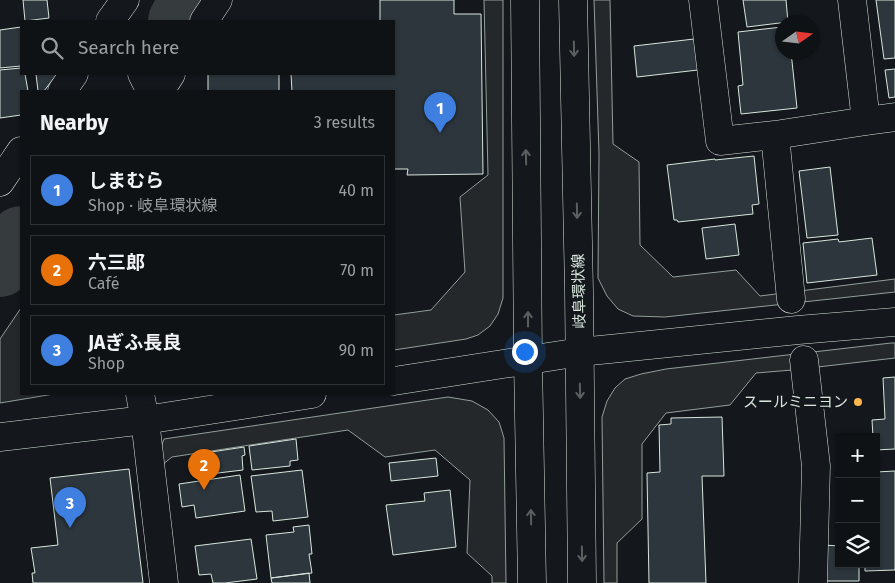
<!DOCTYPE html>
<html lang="en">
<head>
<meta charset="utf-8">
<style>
	:root { --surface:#0f1215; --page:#1d2022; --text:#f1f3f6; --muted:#9b9ea0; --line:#2f3234; --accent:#ffb74d }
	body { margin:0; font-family:"Fira Sans","Noto Sans JP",sans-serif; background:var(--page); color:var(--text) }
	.controls { position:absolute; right:15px; bottom:15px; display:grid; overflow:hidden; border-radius:0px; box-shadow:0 1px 4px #0004 }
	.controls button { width:45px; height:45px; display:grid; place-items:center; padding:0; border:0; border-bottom:1px solid var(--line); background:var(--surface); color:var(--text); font:25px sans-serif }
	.compass { position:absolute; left:775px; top:15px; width:45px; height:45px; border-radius:50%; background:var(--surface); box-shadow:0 1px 4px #0004; rotate:76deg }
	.you { position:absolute; left:524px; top:351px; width:18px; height:18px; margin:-12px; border:4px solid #fff; border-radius:50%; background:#1a73e8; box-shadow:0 0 0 8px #1a73e833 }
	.badge { display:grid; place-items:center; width:32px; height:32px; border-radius:50%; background:var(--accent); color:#fff; font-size:16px; font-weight:700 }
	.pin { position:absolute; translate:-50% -41px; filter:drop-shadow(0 1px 2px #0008) }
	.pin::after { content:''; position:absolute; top:26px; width:18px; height:15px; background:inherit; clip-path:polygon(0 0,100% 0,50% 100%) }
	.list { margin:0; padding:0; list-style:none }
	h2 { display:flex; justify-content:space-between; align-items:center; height:65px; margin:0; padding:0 20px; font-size:21px }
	h2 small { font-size:16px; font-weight:400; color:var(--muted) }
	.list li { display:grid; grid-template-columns:32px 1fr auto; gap:15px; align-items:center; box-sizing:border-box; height:70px; margin:0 10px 10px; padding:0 10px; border:1px solid var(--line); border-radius:0px }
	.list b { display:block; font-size:19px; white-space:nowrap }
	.list p { margin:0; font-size:16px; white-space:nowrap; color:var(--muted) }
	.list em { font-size:16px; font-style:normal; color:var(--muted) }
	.icon { flex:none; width:28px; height:28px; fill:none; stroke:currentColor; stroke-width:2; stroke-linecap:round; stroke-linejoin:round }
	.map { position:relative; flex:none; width:895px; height:583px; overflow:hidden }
	.search { position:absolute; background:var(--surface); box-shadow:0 1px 4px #0004; left:20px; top:20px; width:375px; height:55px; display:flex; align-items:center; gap:12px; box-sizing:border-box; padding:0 18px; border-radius:0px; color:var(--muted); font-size:19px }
	.panel { position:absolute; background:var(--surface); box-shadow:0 1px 4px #0004; left:20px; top:90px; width:375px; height:305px; border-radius:0px }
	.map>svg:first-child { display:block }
</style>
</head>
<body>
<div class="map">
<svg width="895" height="583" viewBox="0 0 895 583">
	<rect width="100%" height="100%" fill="#14181c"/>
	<path fill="#24282b" stroke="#939e99" d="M484,0H503V298L498,314L490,326L478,335L466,339L394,350V315L431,310L465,272L460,197L488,175Z
		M594,0H610L613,144L639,162L640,245L673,277L736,270L760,296L895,279V292L665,317L633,316L618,309L607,296L598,278L599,153Z
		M21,308V394H54L0,403V339Z
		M891,343H895V358L792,370L756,373L730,405L666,413L642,444V519L617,543V583H604L602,417L607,401L615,388L625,379L641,374L666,369Z
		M448,397L472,401L488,410L499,422L504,438L506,583H492V576L467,553L470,480L435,450L385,457L348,430L172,457L162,465L161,447L164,439Z"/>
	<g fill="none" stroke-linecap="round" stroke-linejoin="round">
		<path stroke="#363b3e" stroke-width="62" d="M179,21L190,0
			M0,266L21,237"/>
	</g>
	<path fill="#2c363c" stroke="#d8e6dc" d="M23,0H47L49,18L25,21Z
		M380,0H454V14H481L483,174L407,175L408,169H394V91H292L291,74H394V21H380Z
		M743,0H786L788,22L747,27Z
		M876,0H895V58L884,59Z
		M21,27V66L0,68V30Z
		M782,27V52H791L797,108L741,114L738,86L743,85L738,32Z
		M694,39L698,70L637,77L634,46Z
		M21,68V74H25L28,91H21V115L0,118V70Z
		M895,69V97L889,98L885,70Z
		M36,74H57L44,91H38Z
		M208,74H279V91H208Z
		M754,156L759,204L752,205L753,214L678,222L677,220H674L667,165L715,159V160Z
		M830,167L838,235L807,238L799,171Z
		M735,224L739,255L706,259L702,228Z
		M872,238L877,275L807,283L803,243L838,239L839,242Z
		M895,377V449L876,450V437H873L872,420L885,419L883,378Z
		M722,417L724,476H702L706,583H649L647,473L660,472L659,425L671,424V418Z
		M296,439L298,460L290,461V466L252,470L249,446Z
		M244,447L245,455L242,456L243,470L201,475L198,454Z
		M436,458L438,476L391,481L389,463Z
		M129,469L143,583H33L32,573H35L31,548L58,545L50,478Z
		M302,470L308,517L273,521L272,511L256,512L251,476Z
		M895,471V570L865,571V564H876V472Z
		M240,475L245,511L196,518L194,505L182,507L179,484Z
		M450,490L456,547L393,555L386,505L425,501L424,493Z
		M309,525L312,554H309L312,573L271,578L266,535L294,532L293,527Z
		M251,539L257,579L225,583H213L211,574L199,575L195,546Z
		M824,545L839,546V564H859V581H824Z
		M309,573L310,583H272L271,578Z"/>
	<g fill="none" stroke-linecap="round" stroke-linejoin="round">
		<g stroke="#d8e6dc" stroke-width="29">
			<path id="minor" d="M703,0L720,141L775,135
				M852,0L866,121
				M110,21L125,0
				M204,21L218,0
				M142,74L149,88L154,91
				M62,91L74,74
				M160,91L171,74
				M0,182L21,151
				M791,299L775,135L866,121L895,117
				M804,360L816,466L813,583
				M140,394L145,420L164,583"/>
		</g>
		<g stroke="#d8e6dc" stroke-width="29">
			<path id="tertiary" d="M394,381L580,352L798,330L895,322
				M0,437L145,420L312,394"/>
		</g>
		<g stroke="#d8e6dc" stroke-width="29">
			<path id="primary" d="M525,0L528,360L532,583
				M573,0L579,291L582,583"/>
		</g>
		<use href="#minor" stroke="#14181c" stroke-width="28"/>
		<use href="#tertiary" stroke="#14181c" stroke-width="28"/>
		<use href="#primary" stroke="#14181c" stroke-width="28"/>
	</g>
	<defs><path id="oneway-shaft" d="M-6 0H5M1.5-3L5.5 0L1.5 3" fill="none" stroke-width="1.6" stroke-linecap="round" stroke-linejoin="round" transform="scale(1.25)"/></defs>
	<g stroke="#59605f">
		<use href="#oneway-shaft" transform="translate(574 49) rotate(89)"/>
		<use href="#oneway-shaft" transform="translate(526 157) rotate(-91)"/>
		<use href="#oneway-shaft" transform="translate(577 211) rotate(89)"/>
		<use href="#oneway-shaft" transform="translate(528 319) rotate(-90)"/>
		<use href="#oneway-shaft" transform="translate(580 391) rotate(89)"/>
		<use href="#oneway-shaft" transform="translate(531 517) rotate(-91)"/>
		<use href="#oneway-shaft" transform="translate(582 554) rotate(89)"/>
	</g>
	<circle fill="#ffb74d" stroke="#14181c" stroke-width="2" cx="858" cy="402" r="5"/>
	<g text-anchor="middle" stroke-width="4" stroke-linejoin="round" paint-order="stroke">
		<g font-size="15" fill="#d8e6dc" stroke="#14181c">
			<text transform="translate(579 291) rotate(-91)" y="5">岐阜環状線</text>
		</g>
		<g font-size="15" fill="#d8e6dc" stroke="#14181c" text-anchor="end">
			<text x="848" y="407">スールミニヨン</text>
		</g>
	</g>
</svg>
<div class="controls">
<button>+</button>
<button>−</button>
<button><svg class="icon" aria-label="layers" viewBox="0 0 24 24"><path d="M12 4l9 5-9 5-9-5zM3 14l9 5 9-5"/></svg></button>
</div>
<svg class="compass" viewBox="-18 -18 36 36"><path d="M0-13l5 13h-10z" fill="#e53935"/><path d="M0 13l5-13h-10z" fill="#9b9ea0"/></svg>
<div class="you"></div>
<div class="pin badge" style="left:440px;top:133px;background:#3f7fe0">1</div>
<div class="pin badge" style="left:204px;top:490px;background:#e8710a">2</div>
<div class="pin badge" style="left:70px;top:528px;background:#3f7fe0">3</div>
<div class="search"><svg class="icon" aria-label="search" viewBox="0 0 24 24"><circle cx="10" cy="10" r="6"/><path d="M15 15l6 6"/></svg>Search here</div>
<section class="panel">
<h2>Nearby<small>3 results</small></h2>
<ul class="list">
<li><span class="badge" style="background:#3f7fe0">1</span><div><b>しまむら</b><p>Shop · 岐阜環状線</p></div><em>40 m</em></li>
<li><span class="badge" style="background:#e8710a">2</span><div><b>六三郎</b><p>Café</p></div><em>70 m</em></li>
<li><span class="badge" style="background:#3f7fe0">3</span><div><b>JAぎふ長良</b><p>Shop</p></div><em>90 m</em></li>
</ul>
</section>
</div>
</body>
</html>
